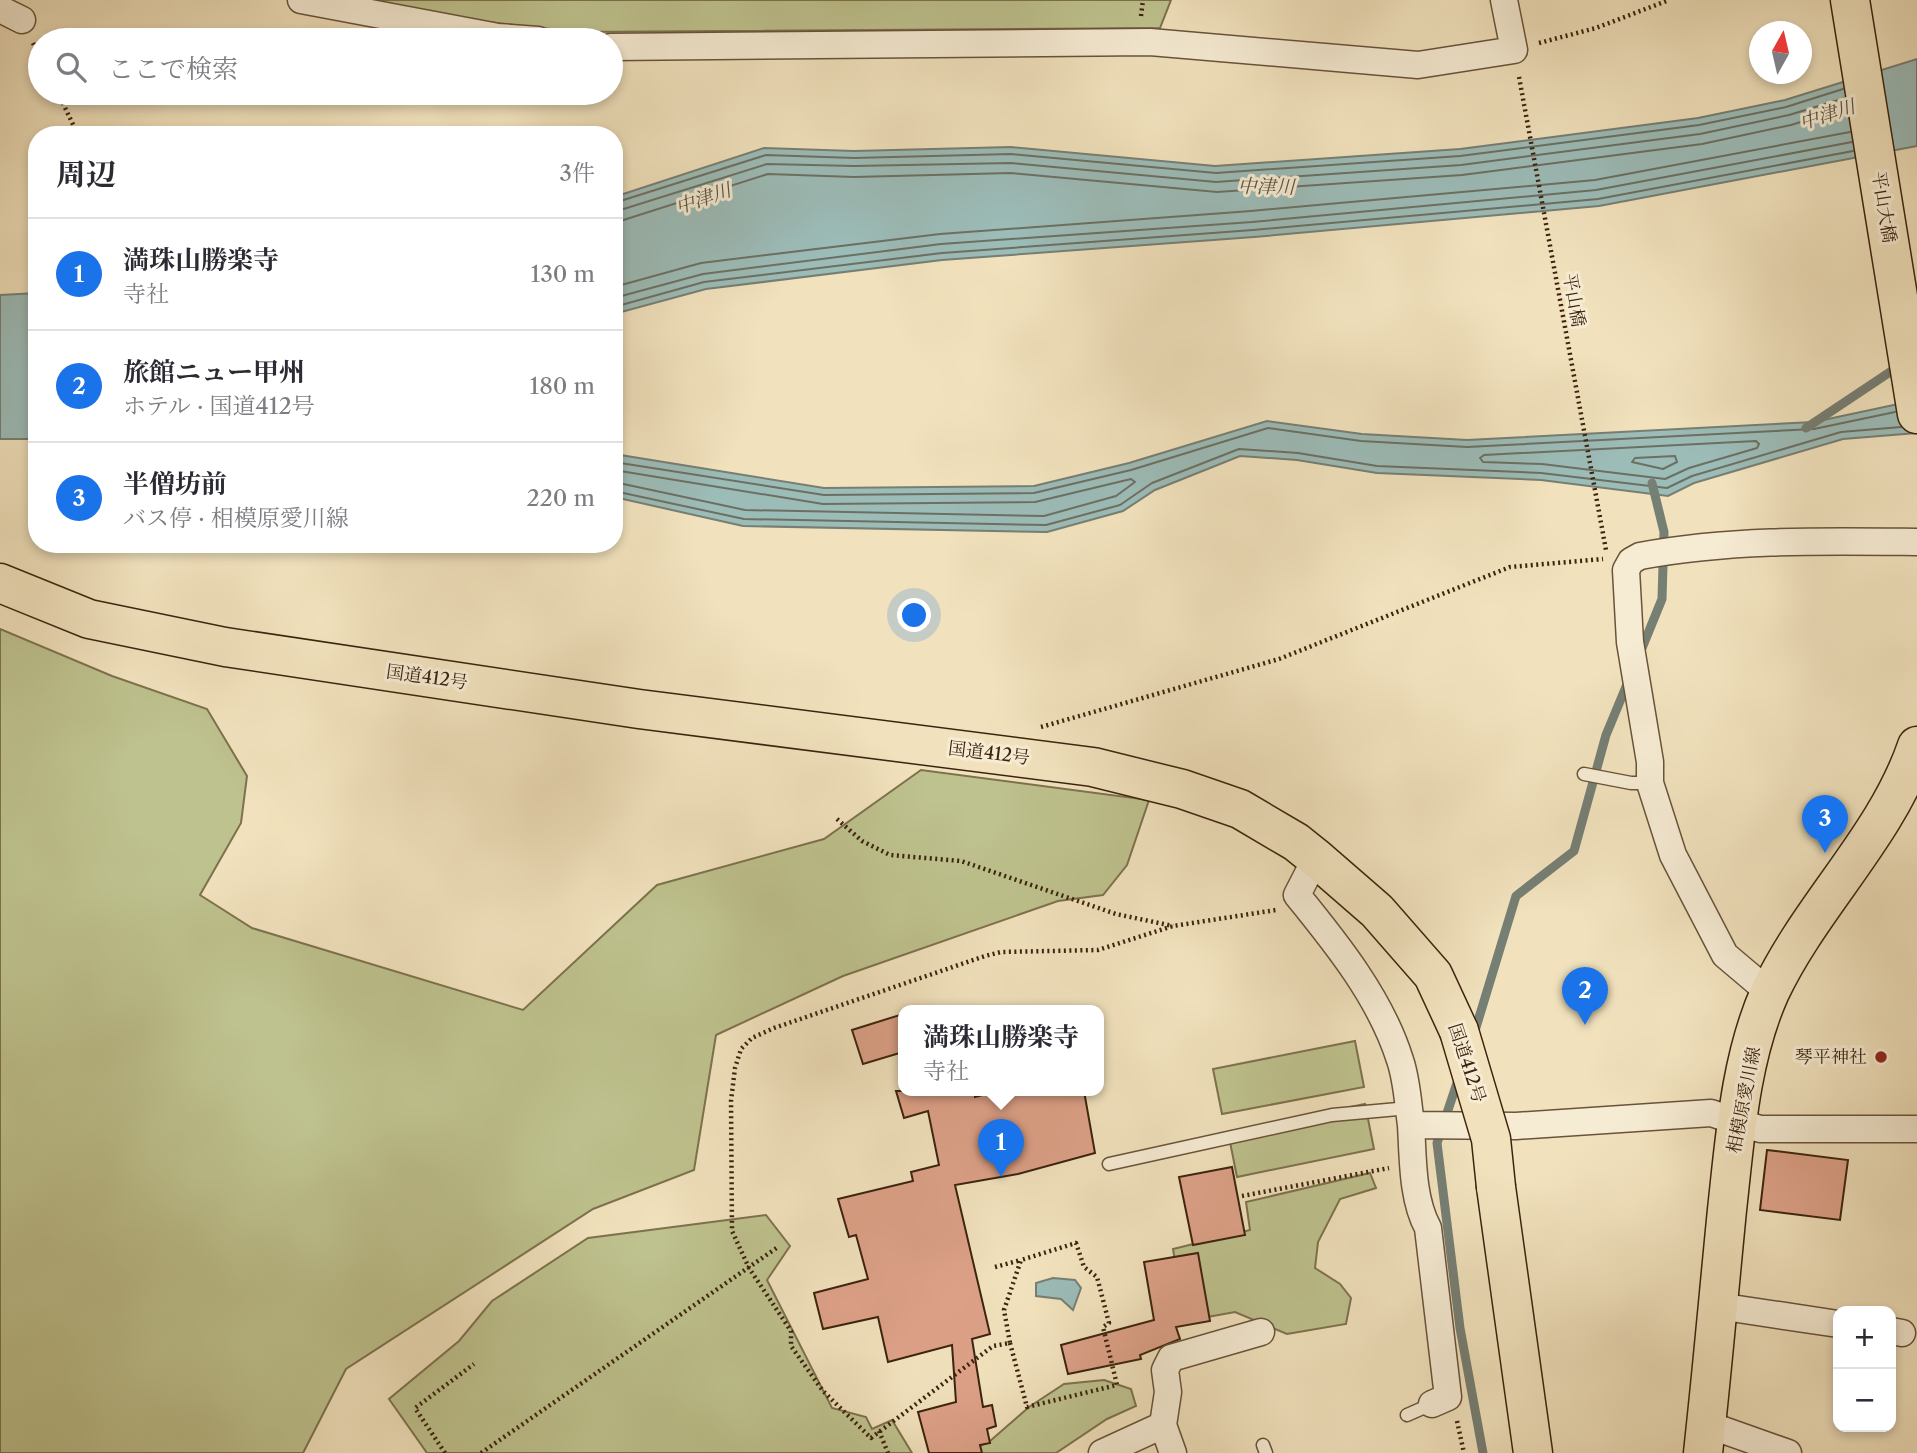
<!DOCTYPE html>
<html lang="ja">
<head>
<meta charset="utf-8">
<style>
	:root { --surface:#fff; --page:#f2f2f3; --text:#2b2b33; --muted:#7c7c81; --line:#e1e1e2; --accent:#1a73e8 }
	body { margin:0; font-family:"Libre Caslon Text","Noto Serif JP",serif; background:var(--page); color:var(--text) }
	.controls { position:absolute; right:21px; bottom:21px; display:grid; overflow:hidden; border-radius:14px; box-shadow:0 4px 10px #0003 }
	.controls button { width:63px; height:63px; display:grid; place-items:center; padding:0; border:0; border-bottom:2px solid var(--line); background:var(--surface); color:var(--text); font:35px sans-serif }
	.compass { position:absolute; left:1749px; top:21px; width:63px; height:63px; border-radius:50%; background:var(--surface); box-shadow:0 4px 10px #0003; rotate:8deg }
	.you { position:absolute; left:915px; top:616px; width:24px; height:24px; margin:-18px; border:5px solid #fff; border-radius:50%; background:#1a73e8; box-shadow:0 0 0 10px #1a73e833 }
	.badge { display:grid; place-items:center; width:46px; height:46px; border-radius:50%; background:var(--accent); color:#fff; font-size:23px; font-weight:700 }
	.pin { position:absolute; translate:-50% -58px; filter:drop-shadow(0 2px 4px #0008) }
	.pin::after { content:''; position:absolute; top:37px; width:24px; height:21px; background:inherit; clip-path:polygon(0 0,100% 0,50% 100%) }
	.popup { position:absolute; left:898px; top:1005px; width:206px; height:91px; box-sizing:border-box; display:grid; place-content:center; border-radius:14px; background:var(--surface); filter:drop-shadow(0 2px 5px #0005); font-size:23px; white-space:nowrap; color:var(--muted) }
	.popup b { font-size:26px; color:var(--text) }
	.popup::after { content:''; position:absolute; left:50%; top:100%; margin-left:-14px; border:14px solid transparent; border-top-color:var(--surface) }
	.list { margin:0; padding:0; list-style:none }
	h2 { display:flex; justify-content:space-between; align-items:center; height:91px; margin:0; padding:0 28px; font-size:30px }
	h2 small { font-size:23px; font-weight:400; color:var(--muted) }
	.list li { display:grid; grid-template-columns:46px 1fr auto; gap:21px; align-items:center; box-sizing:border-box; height:112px; padding:0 28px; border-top:2px solid var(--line) }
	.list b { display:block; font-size:26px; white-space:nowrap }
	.list p { margin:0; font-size:23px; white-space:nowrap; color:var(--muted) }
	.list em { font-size:23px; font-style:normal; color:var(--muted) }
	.icon { flex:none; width:38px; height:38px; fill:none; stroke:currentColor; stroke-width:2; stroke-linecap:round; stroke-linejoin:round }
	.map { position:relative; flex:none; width:1917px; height:1453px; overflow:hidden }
	.search { position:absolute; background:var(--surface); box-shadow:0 4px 10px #0003; left:28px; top:28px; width:595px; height:77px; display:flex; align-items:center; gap:18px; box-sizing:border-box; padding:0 24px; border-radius:38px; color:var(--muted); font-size:26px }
	.panel { position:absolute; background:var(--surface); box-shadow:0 4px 10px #0003; left:28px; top:126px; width:595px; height:427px; border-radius:28px }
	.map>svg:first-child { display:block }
</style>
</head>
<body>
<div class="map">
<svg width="1917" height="1453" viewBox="0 0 1917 1453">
	<rect width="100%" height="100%" fill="#f1e2bd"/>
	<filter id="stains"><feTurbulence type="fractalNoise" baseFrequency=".00286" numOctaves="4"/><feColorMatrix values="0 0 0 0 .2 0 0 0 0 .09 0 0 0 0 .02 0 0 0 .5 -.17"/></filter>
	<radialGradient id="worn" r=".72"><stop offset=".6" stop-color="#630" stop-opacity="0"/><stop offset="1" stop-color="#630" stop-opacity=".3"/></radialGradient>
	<path fill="#bec28e" stroke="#7d724e" stroke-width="2" d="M370,0H1171L1160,28L578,32L478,21Z
		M0,629L112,676L207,709L247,776L241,823L200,895L252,928L523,1010L657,885L824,839L921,770L1149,800L1127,865L1103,895L1058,901L843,976L716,1035L694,1170L593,1209L346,1369L303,1453H0Z
		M1355,1041L1364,1087L1222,1114L1213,1069Z
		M1365,1104L1374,1149L1237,1177L1228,1132Z
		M1370,1173L1376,1188L1340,1199L1318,1242L1315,1268L1340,1284L1351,1298L1346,1324L1287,1334L1235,1312L1185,1321L1173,1249L1250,1230L1246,1202Z
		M766,1215L790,1246L767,1280L832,1408L866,1417L872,1429L892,1420L912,1453H427L389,1399L459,1341L492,1301L588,1238Z
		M1104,1380L1131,1389L1136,1406L1107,1419L1056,1453H964L989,1442L1029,1407L1064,1384Z"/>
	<path fill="#9cbcb8" stroke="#767f74" stroke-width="2" d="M1917,59V146L1599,206L1254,237L942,260L706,289L614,314V197L764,148L854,151L1011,147L1215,166L1460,149L1698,118L1785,100Z
		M37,293V439H0V295Z
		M1917,400V433L1843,439L1694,483L1668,496L1541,480L1377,473L1297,460L1240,456L1155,490L1123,511L1047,532L743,526L614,497V454L824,488L1034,486L1129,463L1267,421L1362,434L1467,440L1814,422Z
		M1053,1278L1075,1280L1081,1288L1073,1310L1061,1299L1036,1296V1283Z"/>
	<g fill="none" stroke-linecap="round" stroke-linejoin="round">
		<path stroke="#6c7063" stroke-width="2" d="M614,203L766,155L854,158L1011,154L1216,173L1460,156L1699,125L1786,107L1843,89
			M614,212L767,164L854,166L1011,163L1216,182L1461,165L1700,134L1789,115L1845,98
			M614,223L768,174L854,177L1011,173L1217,192L1462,175L1702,144L1791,125L1846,108
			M614,287L701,263L940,234L1251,211L1595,180L1850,132
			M614,298L703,274L941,244L1252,222L1596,190L1852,142
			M614,307L704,282L942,253L1253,230L1598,199L1853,151
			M1756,441L1759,444L1757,448L1689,468L1665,479L1542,464L1483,462L1480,458L1484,455Z
			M1675,456L1677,462L1663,469L1632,462L1635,458Z
			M614,462L824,495L1034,493L1131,470L1268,428L1361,441L1467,447L1814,429L1895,412
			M614,470L823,504L1035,502L1131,479L1135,482L1116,496L1044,516L745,510L614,482
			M614,491L744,519L1046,525L1120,505L1152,483L1239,449L1298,453L1377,466L1541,473L1667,488L1692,476L1841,432L1901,427"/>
		<path stroke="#767f74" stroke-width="9" d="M1806,428L1899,366
			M1640,653L1662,599L1664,532L1652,483
			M1474,1034L1516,896L1574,851L1606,735L1628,682
			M1459,1077L1437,1143L1460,1328L1483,1453"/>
	</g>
	<path fill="#dda188" stroke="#3c230e" stroke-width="2" d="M903,1014V1052L863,1064L852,1030Z
		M896,1091H975V1097L998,1091H1084L1095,1153L1018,1174L955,1185L990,1334L972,1339L983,1407L992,1405L996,1426L987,1429L990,1443L980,1445L982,1453H929L918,1412L956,1402L952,1345L888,1362L878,1317L823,1329L814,1293L868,1279L856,1235L849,1237L838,1199L913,1181L911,1172L939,1165L928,1111L904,1118Z
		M1767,1150L1848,1160L1840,1220L1760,1210Z
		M1232,1167L1245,1235L1193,1245L1179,1177Z
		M1198,1253L1210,1321L1176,1327L1180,1339L1140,1355L1141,1359L1068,1374L1061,1345L1154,1320L1144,1262Z"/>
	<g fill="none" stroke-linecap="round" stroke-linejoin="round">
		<g stroke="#69533a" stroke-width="15">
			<path id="service" d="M1584,774L1631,783H1650
				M1109,1164L1332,1115L1409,1108
				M1407,1415L1432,1404
				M1263,1445L1266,1453"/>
		</g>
		<g stroke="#69533a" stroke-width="29">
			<path id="minor" d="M301,0L498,37L538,40
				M0,9L22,20
				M611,47L1150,42L1418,65L1514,50L1504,0
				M1316,858L1297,895C1337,944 1381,999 1400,1060C1407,1080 1408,1104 1411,1125L1516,1126L1711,1113L1760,1129H1917
				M1770,993L1725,955L1673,855L1650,783V762L1630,642L1626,570L1631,561L1640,556C1731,539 1824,541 1917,542
				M1411,1125C1413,1158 1412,1199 1428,1228L1448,1397L1432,1404
				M1718,1306L1838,1324
				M1891,1331L1902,1333
				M1706,1424L1788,1453
				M1102,1453L1163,1425
				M1173,1453L1163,1425L1168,1392L1165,1370L1171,1358L1261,1332"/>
		</g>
		<g stroke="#3c230e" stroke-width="41">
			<path id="primary" d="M1850,0L1917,414
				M1703,1453C1712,1372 1719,1291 1727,1210C1735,1138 1740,1059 1770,992C1811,905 1886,837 1917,746"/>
		</g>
		<g stroke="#3c230e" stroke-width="41">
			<path id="trunk" d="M0,583L89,619L225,647L639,709L1093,767L1182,789L1240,809L1296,842L1316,858L1377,911L1433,975L1459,1031
				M1496,1187L1533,1453"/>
		</g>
		<path stroke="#3c230e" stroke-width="4.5" stroke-dasharray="2 3.5" stroke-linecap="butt" d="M1141,16L1143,0
			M33,43L40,57
			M1539,43L1596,28L1669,0
			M1519,77L1606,550
			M58,93L78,135
			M1041,727L1279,659L1510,567L1603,559
			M837,819L862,841L890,855L961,861L1116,914L1173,926
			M1242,1196L1389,1168
			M995,1267L1021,1260
			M1010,1343L1027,1407L1117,1385L1103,1327L1109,1323L1097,1277L1084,1267L1076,1243L1021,1260L1004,1310L1010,1343L993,1346L871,1438L823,1391L791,1346V1331L749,1268L732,1231L731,1101L735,1068L741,1049L752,1038L774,1028L985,956L1001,952L1098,950L1173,926L1276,910
			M1457,1421L1464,1453
			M879,1431L888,1453
			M445,1453L415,1408L474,1364
			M481,1453L778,1247"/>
		<use href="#service" stroke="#f6ecd4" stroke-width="12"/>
		<use href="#minor" stroke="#f6ecd4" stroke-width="26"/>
		<use href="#primary" stroke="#f1e2bd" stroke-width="38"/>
		<use href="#trunk" stroke="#f1e2bd" stroke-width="38"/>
		<g stroke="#3c230e" stroke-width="41" stroke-linecap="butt">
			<path id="trunk-bridge" d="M1459,1031L1491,1139L1496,1187"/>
		</g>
		<use href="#trunk-bridge" stroke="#f1e2bd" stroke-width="38"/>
	</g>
	<circle fill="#8f2418" stroke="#f6ecd4" stroke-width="2.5" cx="1881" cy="1057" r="7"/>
	<g text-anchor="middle" stroke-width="6" stroke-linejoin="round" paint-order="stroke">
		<g font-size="18" fill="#3c230e" stroke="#f6ecd4">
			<text transform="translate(1884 207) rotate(81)" y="6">平山大橋</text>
			<text transform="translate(1574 300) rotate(80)" y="6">平山橋</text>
			<text transform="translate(427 677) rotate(8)" y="6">国道412号</text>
			<text transform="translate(989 753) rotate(7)" y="6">国道412号</text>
			<text transform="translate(1467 1063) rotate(72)" y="6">国道412号</text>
			<text transform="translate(1744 1100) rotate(-79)" y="6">相模原愛川線</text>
		</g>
		<g font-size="18" fill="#3c230e" stroke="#f6ecd4" text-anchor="end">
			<text x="1867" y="1063">琴平神社</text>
		</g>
		<g font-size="19" font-style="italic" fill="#595141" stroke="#f6ecd4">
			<text transform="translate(1827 114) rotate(-18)" y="7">中津川</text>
			<text transform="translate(1266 186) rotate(1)" y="7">中津川</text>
			<text transform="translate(703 198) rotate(-19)" y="7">中津川</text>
		</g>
	</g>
	<rect width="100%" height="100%" filter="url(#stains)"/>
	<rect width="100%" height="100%" fill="url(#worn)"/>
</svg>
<div class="controls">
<button>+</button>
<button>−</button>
</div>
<svg class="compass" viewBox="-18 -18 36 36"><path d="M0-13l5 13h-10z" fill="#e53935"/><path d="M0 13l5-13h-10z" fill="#7c7c81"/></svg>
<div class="you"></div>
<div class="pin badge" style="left:1001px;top:1177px">1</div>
<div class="popup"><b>満珠山勝楽寺</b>寺社</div>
<div class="pin badge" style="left:1585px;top:1025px">2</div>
<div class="pin badge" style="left:1825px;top:853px">3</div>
<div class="search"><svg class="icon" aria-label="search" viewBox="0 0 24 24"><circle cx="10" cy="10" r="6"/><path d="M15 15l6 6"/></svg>ここで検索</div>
<section class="panel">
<h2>周辺<small>3件</small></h2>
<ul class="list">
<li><span class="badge">1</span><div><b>満珠山勝楽寺</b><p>寺社</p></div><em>130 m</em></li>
<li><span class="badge">2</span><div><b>旅館ニュー甲州</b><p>ホテル · 国道412号</p></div><em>180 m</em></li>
<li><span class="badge">3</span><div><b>半僧坊前</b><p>バス停 · 相模原愛川線</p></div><em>220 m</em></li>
</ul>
</section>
</div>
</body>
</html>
